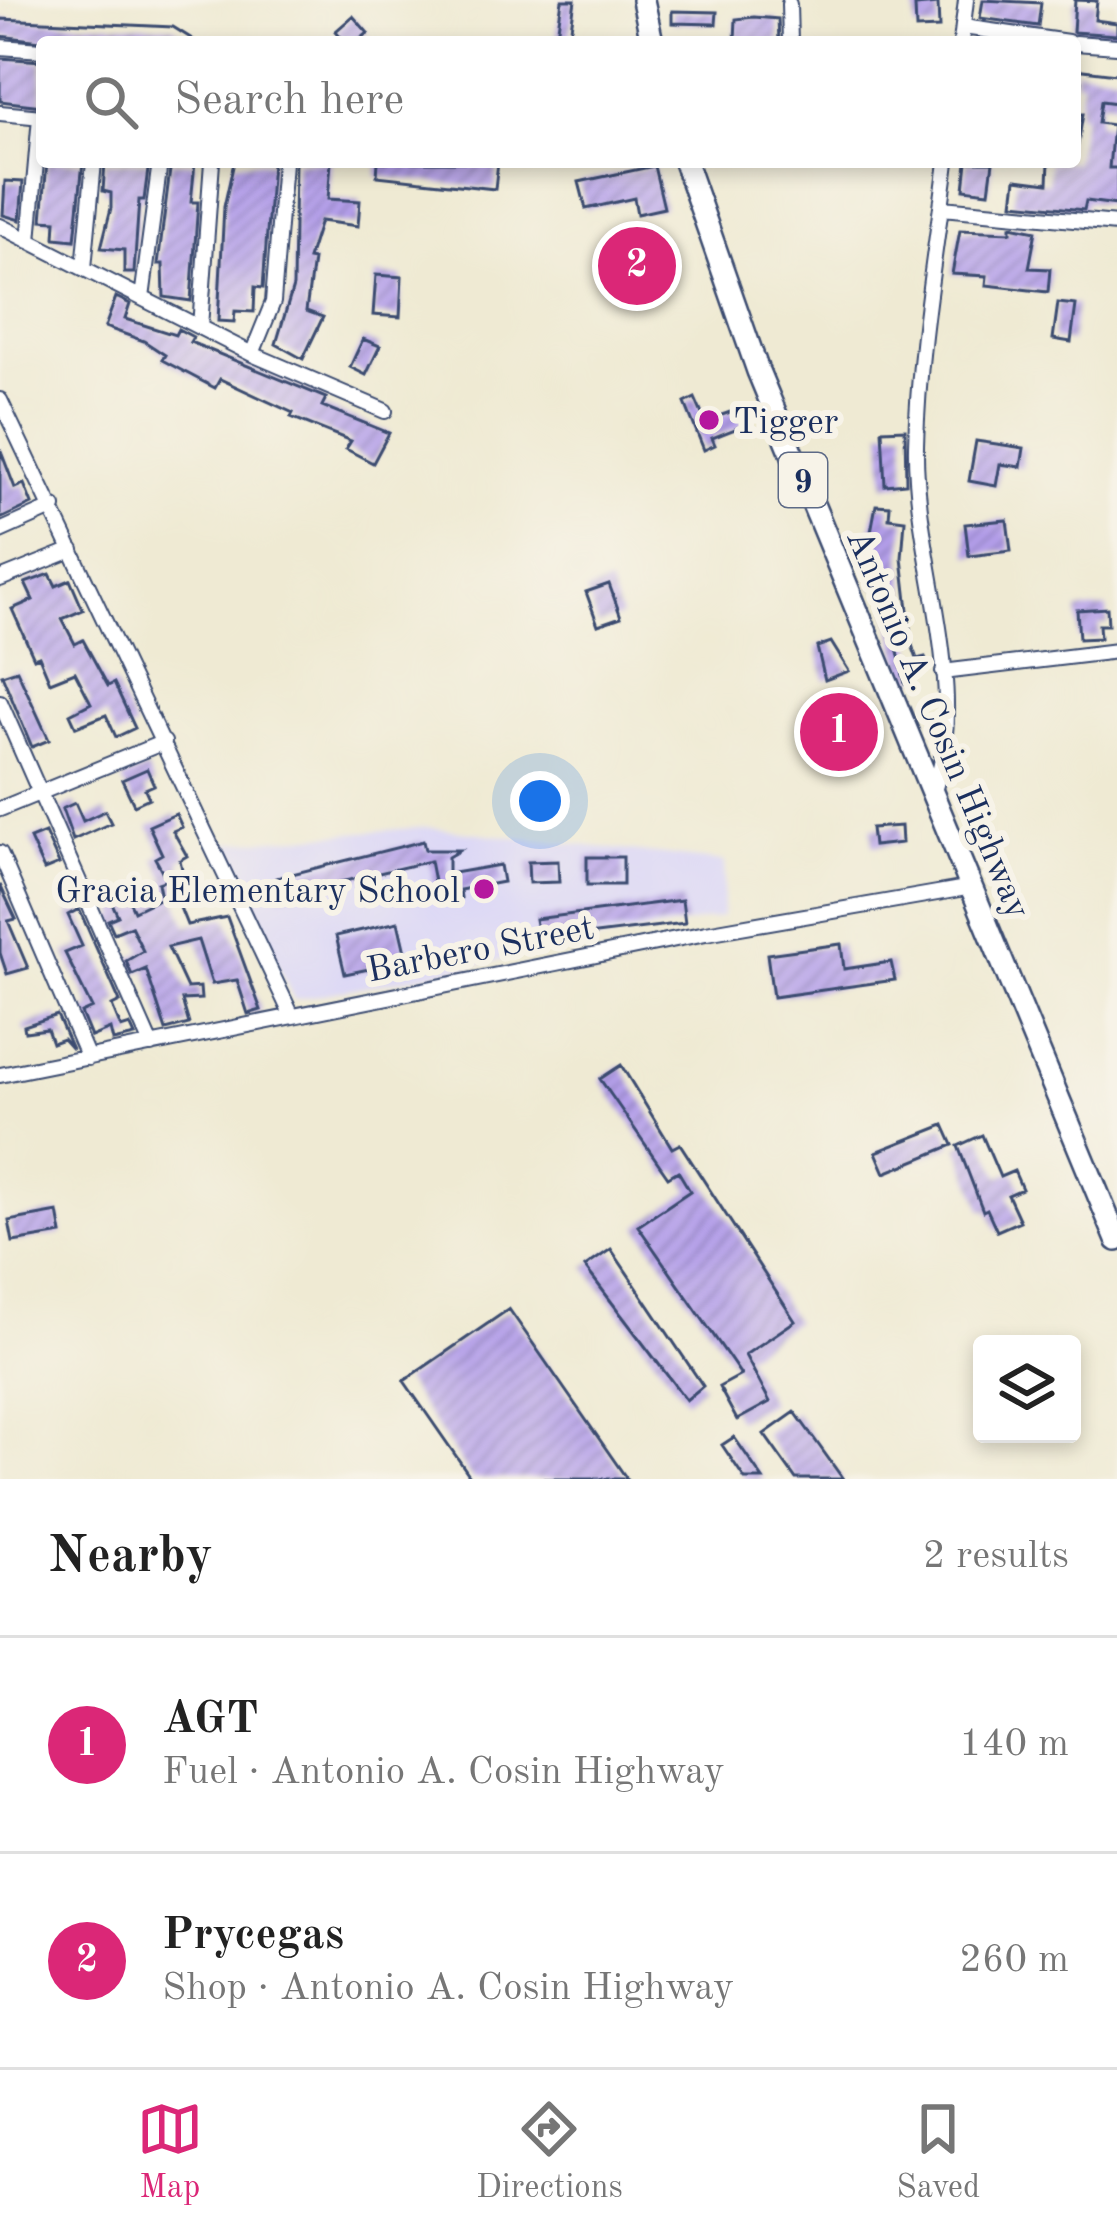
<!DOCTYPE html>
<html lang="en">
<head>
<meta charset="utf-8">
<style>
	:root { --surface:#fff; --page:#f6f6f6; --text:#222; --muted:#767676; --line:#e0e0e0; --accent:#db2777 }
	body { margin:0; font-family:"Old Standard TT",serif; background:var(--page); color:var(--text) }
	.controls { position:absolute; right:36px; bottom:36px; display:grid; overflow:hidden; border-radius:12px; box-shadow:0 6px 18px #0003 }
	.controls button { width:108px; height:108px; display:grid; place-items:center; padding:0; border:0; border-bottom:3px solid var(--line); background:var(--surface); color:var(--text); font:60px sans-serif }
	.you { position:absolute; left:540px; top:801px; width:42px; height:42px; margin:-30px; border:9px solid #fff; border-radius:50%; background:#1a73e8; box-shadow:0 0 0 18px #1a73e833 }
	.badge { display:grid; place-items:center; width:78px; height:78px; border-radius:50%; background:var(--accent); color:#fff; font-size:39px; font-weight:700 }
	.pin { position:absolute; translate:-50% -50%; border:6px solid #fff; box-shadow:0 3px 12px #0006 }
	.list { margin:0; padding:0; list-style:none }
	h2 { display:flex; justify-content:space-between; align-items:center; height:156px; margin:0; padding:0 48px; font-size:51px }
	h2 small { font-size:39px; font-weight:400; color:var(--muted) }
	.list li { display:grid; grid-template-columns:78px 1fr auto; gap:36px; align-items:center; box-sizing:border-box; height:216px; padding:0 48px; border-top:3px solid var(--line) }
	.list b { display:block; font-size:45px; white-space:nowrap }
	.list p { margin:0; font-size:39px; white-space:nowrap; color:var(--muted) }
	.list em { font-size:39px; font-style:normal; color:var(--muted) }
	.icon { flex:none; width:66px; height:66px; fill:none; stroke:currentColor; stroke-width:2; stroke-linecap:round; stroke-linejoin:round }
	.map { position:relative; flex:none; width:1117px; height:1479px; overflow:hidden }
	.search { position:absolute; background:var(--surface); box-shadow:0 6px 18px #0003; left:36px; right:36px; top:36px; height:132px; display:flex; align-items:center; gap:30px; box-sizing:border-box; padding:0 42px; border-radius:12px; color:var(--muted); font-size:45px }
	.sheet { height:588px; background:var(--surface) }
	nav { display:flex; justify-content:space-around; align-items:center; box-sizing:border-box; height:168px; border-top:3px solid var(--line); background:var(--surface); font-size:33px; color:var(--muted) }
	nav a { display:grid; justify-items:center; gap:6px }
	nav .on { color:var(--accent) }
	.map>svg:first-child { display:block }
</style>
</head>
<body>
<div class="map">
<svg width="1117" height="1479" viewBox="0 0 1117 1479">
	<defs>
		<pattern id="building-hatch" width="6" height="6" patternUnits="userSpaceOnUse" patternTransform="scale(3)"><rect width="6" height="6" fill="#b39ee9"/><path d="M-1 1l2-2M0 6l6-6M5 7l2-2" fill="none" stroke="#9181c0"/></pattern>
	</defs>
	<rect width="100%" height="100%" fill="#f7f3e8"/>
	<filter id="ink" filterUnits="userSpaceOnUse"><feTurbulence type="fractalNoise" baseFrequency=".00833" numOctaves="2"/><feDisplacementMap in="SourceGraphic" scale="24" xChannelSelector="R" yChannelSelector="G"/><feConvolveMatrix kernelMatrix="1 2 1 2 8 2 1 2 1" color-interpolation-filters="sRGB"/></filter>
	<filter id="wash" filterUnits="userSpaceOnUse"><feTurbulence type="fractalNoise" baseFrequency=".004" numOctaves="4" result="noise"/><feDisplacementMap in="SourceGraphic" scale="48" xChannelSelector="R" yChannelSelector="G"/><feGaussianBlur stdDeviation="2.7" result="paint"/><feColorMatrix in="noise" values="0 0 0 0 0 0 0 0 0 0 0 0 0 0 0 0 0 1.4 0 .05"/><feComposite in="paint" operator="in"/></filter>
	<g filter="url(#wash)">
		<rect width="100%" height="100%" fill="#efead3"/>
		<path fill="#dad6f7" d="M426,827L725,862L722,917L294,1000L224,843Z"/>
		<g id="blocks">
			<path fill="url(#building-hatch)" d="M562,0H575L569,42H556Z
				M983,0L1041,3L1038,26L980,18Z
				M1075,0L1097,1L1095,20L1117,23V35L1073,32Z
				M938,4L939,28L916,29L915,6Z
				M672,11L717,12L716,24L672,23Z
				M353,16L368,33L357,42H345L336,31Z
				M754,17L778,19L779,42L735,40L736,19Z
				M0,19L173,27L197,42H49L0,36Z
				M0,58L42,61V106L0,101Z
				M1075,69L1117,74V103L1101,101L1098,123L1113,125L1109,168H1117V205L1086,201L1084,210L1013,203L1016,179L1048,183L1049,162H1075L1083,114H1078L1082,81H1075Z
				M47,162H83L75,240L55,238L56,221L42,220Z
				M105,162H149L144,200H139L134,273H124V250L101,248L111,208V193L103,191Z
				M171,162L195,163L191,202H198L191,301L164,297L163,264H158Z
				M234,162H272L263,288L255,287L254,312L235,311L234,322L218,321L224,207Z
				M295,162H331L328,199L360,201L358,226L320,221L308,259L313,260L306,311L323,317L303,359L276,344L293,287Z
				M378,162H498L495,189L377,176Z
				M967,162H993L989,192L964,189Z
				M654,166L664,208L637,214L634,198L586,209L579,182Z
				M5,181L23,182L20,220L3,215Z
				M1011,226L1036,231L1029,268L1050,269L1048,292L986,285L987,276L952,274L960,230L1011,232Z
				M376,275L402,277L400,317L373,315Z
				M116,297L130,304L125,319L175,335L178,329L193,337L190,342L326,398L322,406L389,433L373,463L346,449L351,441L291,417L293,413L220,379L215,388L162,360L165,355L144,341L105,327Z
				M1058,303L1076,305L1071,342L1053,339Z
				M363,339L380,346L366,375L350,367Z
				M695,398L705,421L736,410L743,426L712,438L715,445L704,450L685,403Z
				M905,429L906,483L885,485L882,430Z
				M976,441L1024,448L1021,467L1000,464L996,486L969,481Z
				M0,449L15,488L24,484L32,504L0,519Z
				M876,505L890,506L889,518L905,520L902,558L912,645L917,659L925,657L929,668L914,672L917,679L905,684L884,587L873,588L870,565L865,564Z
				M1007,520L1011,551L969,556L965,524Z
				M50,574L56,586L70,580L83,610L62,619L75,644L83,640L108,686L114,683L135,728L116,737L106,715L76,727L70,714L91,703L75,672L50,682L39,656L34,658L12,609L33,600L25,583Z
				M609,584L621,617L598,625L586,592Z
				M1107,608L1108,625H1099L1100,638L1079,639L1077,610Z
				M831,642L849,671L825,680L817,647Z
				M17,670L49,740L32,747L2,675Z
				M862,710L870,730L837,743L829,723Z
				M147,769L154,785L145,789L149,798L134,805L122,780Z
				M75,803L83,821L105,811L111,823L73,840L62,809Z
				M176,814L182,827L173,831L187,856L180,860L187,892L175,895L187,925L227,917L261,1010L248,1014L237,980L212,984L198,940L168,947L187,988L200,987L201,999L182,1000L189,1024L166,1030L146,969L132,975L126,961L143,951L131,926L114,933L108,920L118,916L111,901L126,894L134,911L161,898L158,883L167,880L155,858L162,854L149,826Z
				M901,826L902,843L873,846L871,828Z
				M45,833L59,864L44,870L30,839Z
				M423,841L425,850H460L448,857V874L500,865L503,882L460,890L461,898L438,902L430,861L281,896L276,878Z
				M587,857H623V885H587Z
				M558,861L559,882L529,883L528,862Z
				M0,885L16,919L8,921L28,968L7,974L0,953Z
				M682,900L685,923L539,941L535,919Z
				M79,909L120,1002L112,1006L121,1028L130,1025L135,1036L113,1041L110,1029L91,1037L81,1013L92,1008L65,953L82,946L68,915Z
				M398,922L407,961L345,974L336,936Z
				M841,944L844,969L891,962L895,980L773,997L767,954Z
				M57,1015L72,1049L63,1039L52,1043L47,1029L25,1032L24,1026Z
				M621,1065L672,1148L680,1144L795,1321L745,1355L770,1402L737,1420L719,1387L741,1375L638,1226L690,1191L678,1171L668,1177L600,1079Z
				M944,1125L953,1145L885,1173L876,1152Z
				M982,1135L1000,1177L1014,1171L1022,1189L1008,1195L1020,1221L997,1231L987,1209L983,1211L958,1146Z
				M58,1212L62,1234L13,1242L9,1221Z
				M611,1249L703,1386L686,1400L585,1267Z
				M509,1309L627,1479H472L404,1381Z
				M795,1412L843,1479H796L764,1434Z
				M734,1437L763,1479H745L722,1445Z"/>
		</g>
	</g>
	<g filter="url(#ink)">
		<use href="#blocks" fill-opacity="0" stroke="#3b4b70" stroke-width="3"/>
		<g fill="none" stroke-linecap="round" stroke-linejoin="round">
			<g stroke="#3b4b70" stroke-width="18">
				<path id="minor" d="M789,4L790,42
					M963,27L1068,42
					M961,42L966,0
					M1075,43L1117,46
					M0,47L42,50
					M0,113L42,117
					M942,208L1117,224
					M0,226L252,354L385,411
					M29,241L40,117
					M84,268L94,162
					M142,298L160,162
					M200,327L212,162
					M252,354L273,302L284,162
					M0,400L291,1014
					M0,531L54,507
					M0,579L72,550
					M943,672L1117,651
					M0,702L151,1045
					M933,794C971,685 914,558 916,446C918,352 935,256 947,162
					M0,809L164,742
					M0,853L88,1058
					M0,1075L706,933L972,887"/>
			</g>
			<g stroke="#3b4b70" stroke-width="26">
				<path id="highway" d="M643,0L652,42
					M685,162L758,371L1117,1240"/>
			</g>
			<use href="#minor" stroke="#fff" stroke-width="14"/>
			<use href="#highway" stroke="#fff" stroke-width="21"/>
		</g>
	</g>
	<g fill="#b5179e" stroke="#f7f3e8" stroke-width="4.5">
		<circle cx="709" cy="420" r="12"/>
		<circle cx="484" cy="889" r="12"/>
	</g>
	<g text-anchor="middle" stroke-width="12" stroke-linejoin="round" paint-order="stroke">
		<rect fill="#f7f3e8" stroke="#5d6a87" stroke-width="3" x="779" y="453" width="48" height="54" rx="9"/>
		<g font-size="33" font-weight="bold" fill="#1b2f5e">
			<text x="803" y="492">9</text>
		</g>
		<g font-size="36" fill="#1b2f5e" stroke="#f7f3e8" text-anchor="start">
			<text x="733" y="433">Tigger</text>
			<text x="460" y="902" text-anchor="end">Gracia Elementary School</text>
		</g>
		<g font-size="36" fill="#1b2f5e" stroke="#f7f3e8">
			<text transform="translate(940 723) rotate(67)" y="13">Antonio A. Cosin Highway</text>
			<text transform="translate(480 947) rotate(-11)" y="13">Barbero Street</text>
		</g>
	</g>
</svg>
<div class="controls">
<button><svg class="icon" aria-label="layers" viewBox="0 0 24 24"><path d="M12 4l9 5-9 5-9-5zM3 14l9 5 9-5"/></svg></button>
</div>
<div class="you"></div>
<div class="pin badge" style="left:839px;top:732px">1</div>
<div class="pin badge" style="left:637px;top:266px">2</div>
<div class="search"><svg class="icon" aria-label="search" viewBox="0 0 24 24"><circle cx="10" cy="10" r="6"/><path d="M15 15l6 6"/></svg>Search here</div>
</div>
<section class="sheet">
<h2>Nearby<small>2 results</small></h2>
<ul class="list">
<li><span class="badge">1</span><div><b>AGT</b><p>Fuel · Antonio A. Cosin Highway</p></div><em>140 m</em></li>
<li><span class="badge">2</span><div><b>Prycegas</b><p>Shop · Antonio A. Cosin Highway</p></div><em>260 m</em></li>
</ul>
</section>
<nav>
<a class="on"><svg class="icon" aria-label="map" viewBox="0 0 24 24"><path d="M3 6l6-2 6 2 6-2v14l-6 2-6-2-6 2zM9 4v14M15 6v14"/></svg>Map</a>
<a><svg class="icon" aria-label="directions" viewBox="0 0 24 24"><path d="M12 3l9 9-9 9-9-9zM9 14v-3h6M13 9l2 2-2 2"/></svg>Directions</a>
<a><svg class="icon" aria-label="saved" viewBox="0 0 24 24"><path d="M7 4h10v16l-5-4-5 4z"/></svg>Saved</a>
</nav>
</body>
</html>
